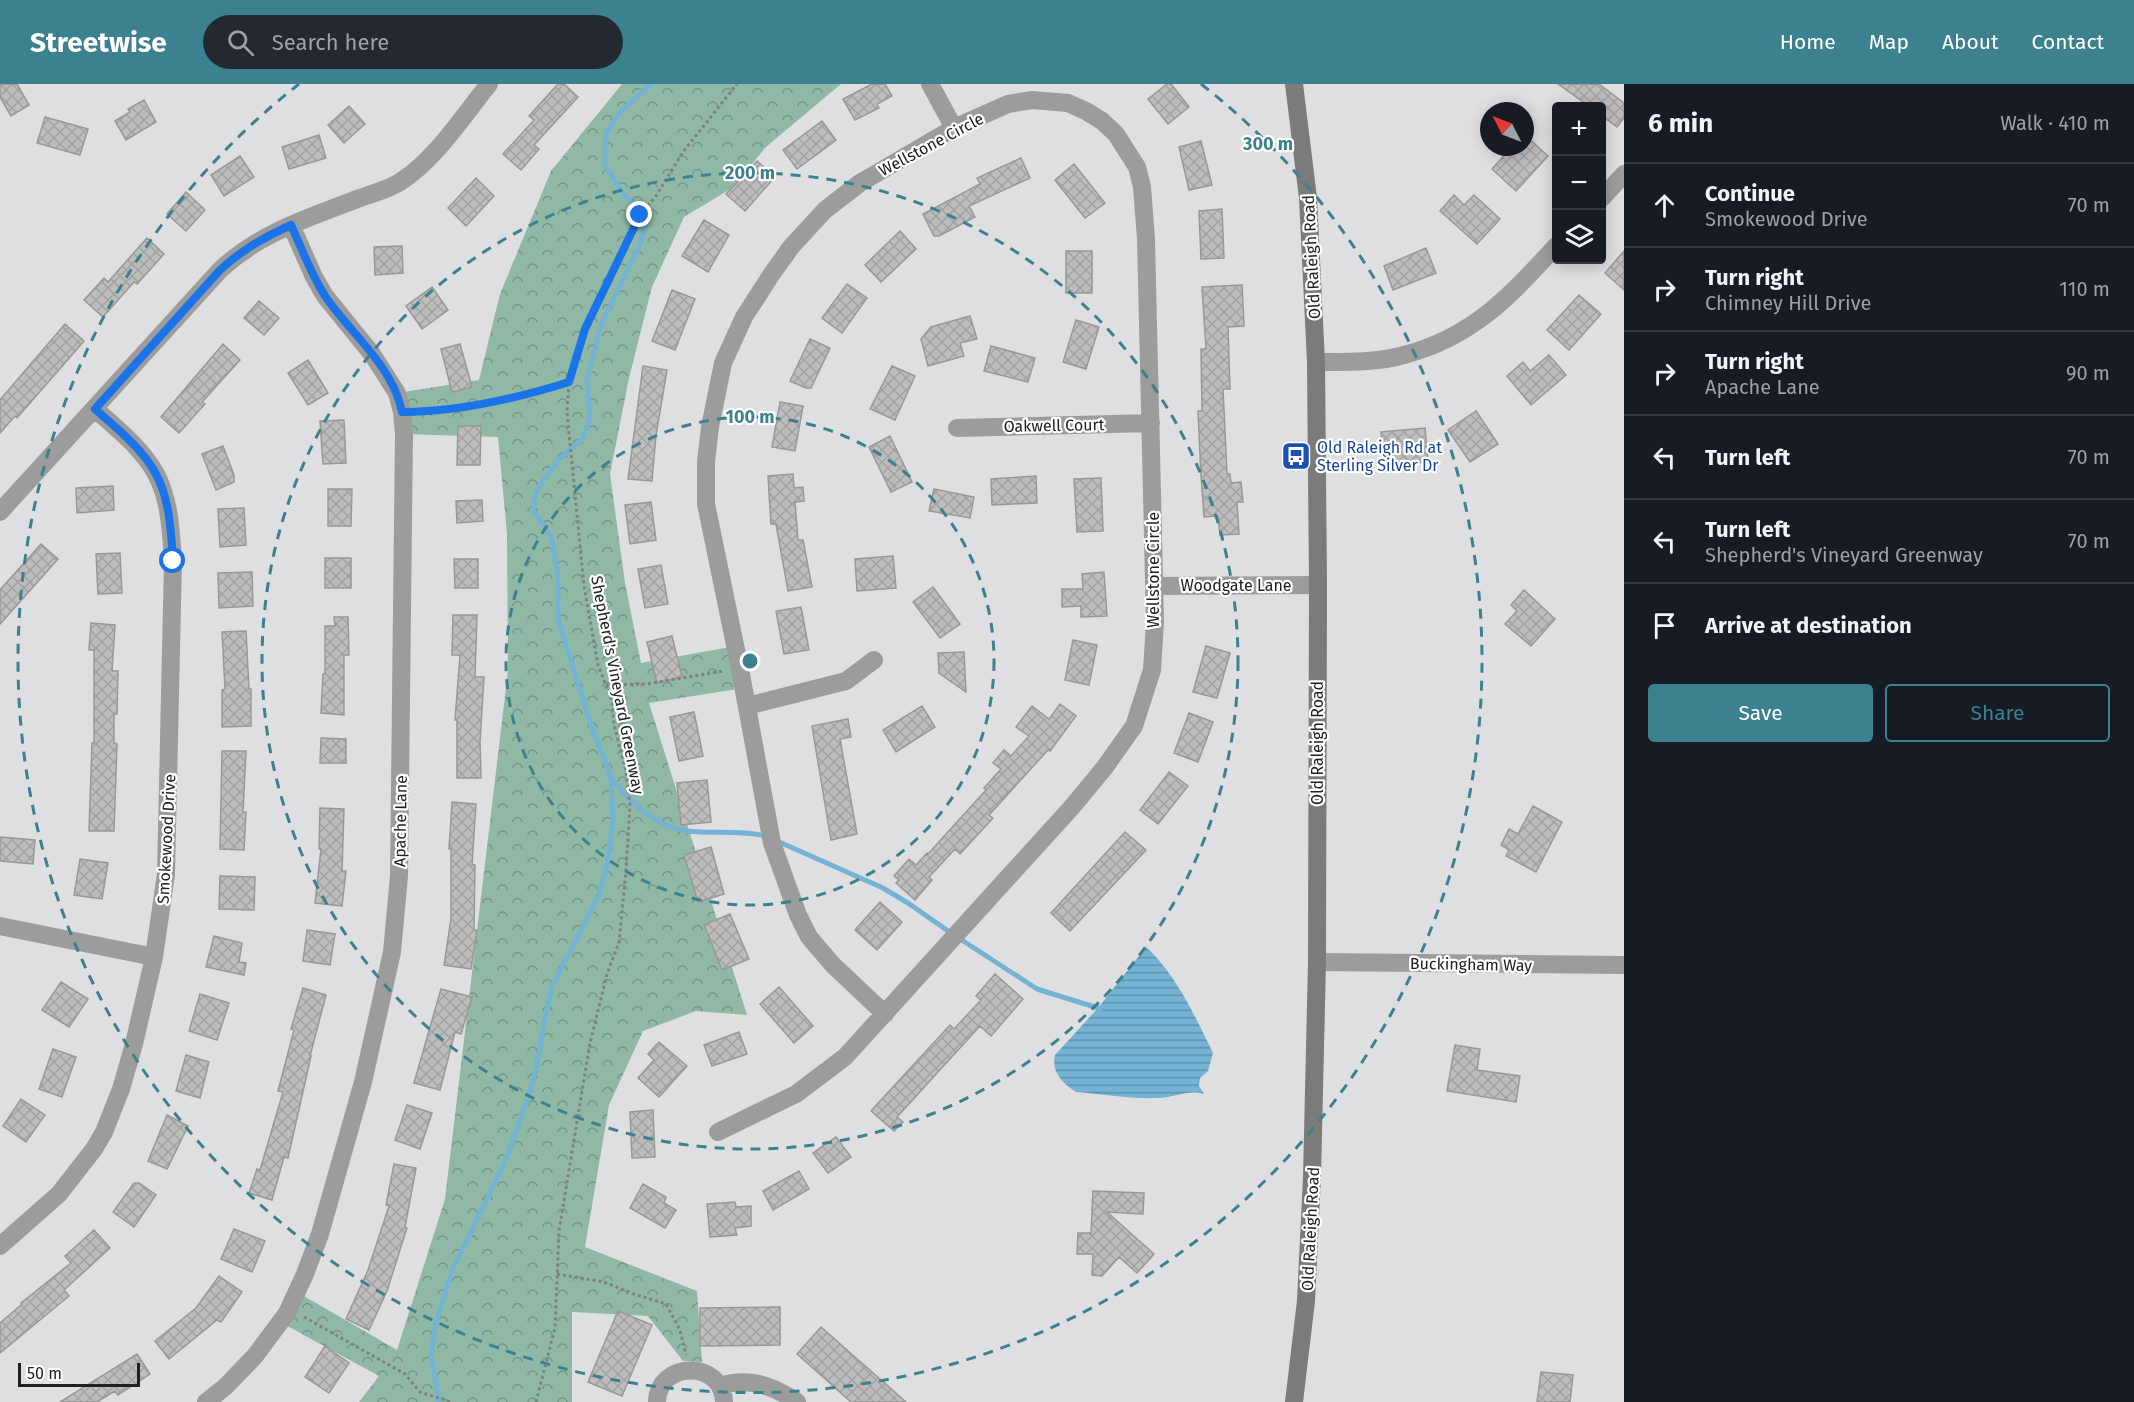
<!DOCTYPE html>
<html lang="en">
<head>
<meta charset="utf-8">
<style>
	:root { --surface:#171b24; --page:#242831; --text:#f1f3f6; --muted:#9ea1a6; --line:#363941; --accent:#3c818f }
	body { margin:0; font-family:"Fira Sans",sans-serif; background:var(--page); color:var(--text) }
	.controls { position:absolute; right:18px; top:18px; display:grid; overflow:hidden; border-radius:6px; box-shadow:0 3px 15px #0003 }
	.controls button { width:54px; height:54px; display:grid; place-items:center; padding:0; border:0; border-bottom:2px solid var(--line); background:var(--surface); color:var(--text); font:30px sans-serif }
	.compass { position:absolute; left:1480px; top:18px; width:54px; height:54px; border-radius:50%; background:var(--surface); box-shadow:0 3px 15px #0003; rotate:312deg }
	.scale { position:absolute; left:18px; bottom:15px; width:122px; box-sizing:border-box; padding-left:6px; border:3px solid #202021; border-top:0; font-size:16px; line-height:21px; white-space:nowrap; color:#202021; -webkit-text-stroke:4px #fff; paint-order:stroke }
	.stop { position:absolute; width:18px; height:18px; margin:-14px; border:4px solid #1a73e8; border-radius:50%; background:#fff }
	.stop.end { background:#1a73e8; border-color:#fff; box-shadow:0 2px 6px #0008 }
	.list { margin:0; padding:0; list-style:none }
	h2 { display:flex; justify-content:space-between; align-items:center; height:78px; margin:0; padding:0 24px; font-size:26px }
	h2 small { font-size:20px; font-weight:400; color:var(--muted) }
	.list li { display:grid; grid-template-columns:39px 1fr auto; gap:18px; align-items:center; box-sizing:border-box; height:84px; padding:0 24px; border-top:2px solid var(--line) }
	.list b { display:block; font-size:22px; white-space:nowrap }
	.list p { margin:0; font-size:20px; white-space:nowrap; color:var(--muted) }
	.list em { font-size:20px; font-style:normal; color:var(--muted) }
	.actions { display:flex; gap:12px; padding:18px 24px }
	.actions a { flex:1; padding:14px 0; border:2px solid var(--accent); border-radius:6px; text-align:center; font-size:21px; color:var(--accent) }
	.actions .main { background:var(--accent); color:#fff }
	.icon { flex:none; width:33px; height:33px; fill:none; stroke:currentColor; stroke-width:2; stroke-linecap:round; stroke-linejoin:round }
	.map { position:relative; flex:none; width:1624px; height:1318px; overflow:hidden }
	header { display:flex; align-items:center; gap:36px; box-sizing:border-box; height:84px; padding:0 30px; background:var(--accent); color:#fff }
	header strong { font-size:28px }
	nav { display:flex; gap:33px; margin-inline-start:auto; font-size:21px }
	.search { width:420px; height:54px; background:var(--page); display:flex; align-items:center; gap:15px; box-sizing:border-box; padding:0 21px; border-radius:33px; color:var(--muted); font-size:22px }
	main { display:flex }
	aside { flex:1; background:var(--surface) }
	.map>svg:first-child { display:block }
</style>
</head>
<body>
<header>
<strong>Streetwise</strong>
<div class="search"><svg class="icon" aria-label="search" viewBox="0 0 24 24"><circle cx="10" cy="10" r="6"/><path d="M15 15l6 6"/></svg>Search here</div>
<nav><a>Home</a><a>Map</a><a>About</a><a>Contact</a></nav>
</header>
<main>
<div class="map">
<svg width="1624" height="1318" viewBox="0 0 1624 1318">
	<defs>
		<pattern id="park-crowns" width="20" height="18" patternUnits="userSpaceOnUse" patternTransform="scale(1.5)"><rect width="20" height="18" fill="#90b9a5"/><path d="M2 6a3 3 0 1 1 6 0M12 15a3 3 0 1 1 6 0" fill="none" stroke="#759686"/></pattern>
		<pattern id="water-rules" width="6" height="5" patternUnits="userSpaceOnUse" patternTransform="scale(1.5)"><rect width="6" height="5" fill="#74b3d4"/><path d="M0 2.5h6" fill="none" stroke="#5f91ac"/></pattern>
		<pattern id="building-cross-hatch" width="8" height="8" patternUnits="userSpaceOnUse" patternTransform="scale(1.5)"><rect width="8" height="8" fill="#bebdbc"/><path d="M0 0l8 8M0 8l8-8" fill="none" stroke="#a3a2a1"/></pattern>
	</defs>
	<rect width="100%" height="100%" fill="#dfdfe1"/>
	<path fill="url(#park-crowns)" d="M622,0H841L766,63L732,104L684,133L652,203L629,294L610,390L625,499L641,579L736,562L744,604L649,619L747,931L696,927L643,947L609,1021L585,1163L697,1207L702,1278L683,1277L648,1232L572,1228V1318H359L379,1292L280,1238L297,1208L397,1266L445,1115L508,587L507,450L498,353L404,350L397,309L479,296L500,210L551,87Z"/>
	<path fill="url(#water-rules)" d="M1146,863C1176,890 1196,934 1213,969L1208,987L1200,994L1199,1002L1204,1010C1188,1005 1174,1014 1157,1014C1130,1015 1103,1010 1076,1008C1062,999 1051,988 1055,971L1098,924Z"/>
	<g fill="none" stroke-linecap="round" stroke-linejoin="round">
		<path stroke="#74b3d4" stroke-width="5" d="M612,695C630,717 656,744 687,747C713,750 740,746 766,752
			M777,757L883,804L908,819L951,849L1037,905L1098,924L1101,928
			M439,1318L431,1271L436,1238L452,1187L505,1078L530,1007L537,981L544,939L552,903L597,815L606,787L613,739L611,693L590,638L558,535V490L551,452L533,426L536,409L543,397L560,374L582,355L590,335L587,296L601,241L640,160L647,135L623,110L605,81L606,49L622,26L652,0"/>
	</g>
	<path fill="url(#building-cross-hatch)" stroke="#999897" stroke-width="1.5" d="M0,0H17L29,21L11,32L0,13Z
		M558,0H564L578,13L534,61L539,65L521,86L503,70L534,36L529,32Z
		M872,0H885L892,12L877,20L879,24L855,36L843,15Z
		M1167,0H1171L1189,23L1168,40L1148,15Z
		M1558,0H1599L1624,19V34L1617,43L1602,32V22H1589Z
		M144,16L156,38L126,56L115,37L130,28L128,25Z
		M349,22L365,40L344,59L328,41Z
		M45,33L88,45L80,71L37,59Z
		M822,37L836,56L797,85L783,66Z
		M319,51L326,74L289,85L282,63Z
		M1525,51L1548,72L1516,107L1492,85L1512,63H1525Z
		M1201,57L1212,101L1189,106L1179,63Z
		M240,72L254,93L224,112L211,91Z
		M1021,74L1030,94L969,122L975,133L939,152H934L923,130L980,100L977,94Z
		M757,77L775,93L745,127L726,110Z
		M1074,80L1105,119L1085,134L1055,96Z
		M476,94L494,112L466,142L448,124Z
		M186,108L205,126L186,147L167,130Z
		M1454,111L1464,121L1474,111L1500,135L1477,160L1440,127Z
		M1222,125L1224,174L1201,175L1199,127Z
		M704,136L729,151L708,188L682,172Z
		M900,147L916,165L881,198L865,181Z
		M147,154L164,170L137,200L134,198L103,233L84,216L104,194L108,198Z
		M402,162L403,189L375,191L374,163Z
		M1426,164L1436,189L1393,206L1384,182Z
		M1066,167H1092V209H1066Z
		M1624,167V206L1605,189Z
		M847,200L867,214L842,249L822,234Z
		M1242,201L1244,242L1228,243L1230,305H1223L1227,390H1230L1231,399L1241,398L1243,418H1237L1239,450L1220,451L1218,432L1204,433L1201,392L1198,327H1202L1201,265H1206L1202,203Z
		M432,203L448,226L422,245L406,222Z
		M672,206L695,215L675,266L652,257Z
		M1579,211L1601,230L1569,266L1547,246Z
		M259,217L279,234L264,251L244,234Z
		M970,232L977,255L960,259L964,272L928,282L921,255L931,243Z
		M1076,236L1099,243L1086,285L1063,278Z
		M65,240L84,257L17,334L15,332L0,349V316Z
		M810,255L830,264L811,304H806L790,297Z
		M223,260L240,276L202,318L205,320L179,349L161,333Z
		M460,260L472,303L452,308L441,265Z
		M991,262L1035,274L1028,298L984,287Z
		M1549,271L1566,291L1531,321L1507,292L1523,278L1530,287Z
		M308,276L328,309L308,321L288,289Z
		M643,282L667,286L656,351L652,397L628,395Z
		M892,282L915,292L895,336L870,325Z
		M780,318L803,322L795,367L772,363Z
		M1476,327L1498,360L1470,378L1448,346Z
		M344,336L346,379L323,380L320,337Z
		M458,342H481L480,381H457Z
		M1425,344L1428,378L1384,382L1381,348Z
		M890,352L912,398L891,408L869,363Z
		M223,362L234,391V398L216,406L202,370Z
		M793,390L794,404L803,403L804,417L795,418L798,456H803L812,503L788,507L776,440H771L768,392Z
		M1036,392L1037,419L992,421L991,395Z
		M1101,394L1103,447L1077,448L1074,395Z
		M113,402L114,426L77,429L76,404Z
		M328,405H352L351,442H328Z
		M934,405L974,413L970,434L929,427Z
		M482,416L483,437L457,439L456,417Z
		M651,418L656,456L630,460L625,421Z
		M244,424L246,461L220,463L218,425Z
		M41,460L58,475L0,540V506Z
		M120,469L122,509L98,510L96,470Z
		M893,472L896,504L857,507L855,475Z
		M325,474H351V504H325Z
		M454,475H478V504H455Z
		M661,481L668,520L645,524L638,485Z
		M252,488L253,522L219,524L218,489Z
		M1104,488L1107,532L1081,533V522L1062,523V505H1083L1082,490Z
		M933,503L960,540L940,554L913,518Z
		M1524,506L1555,535L1531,562L1505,540L1517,527L1511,521Z
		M801,523L809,566L784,570L776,527Z
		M453,531H477L475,593H484L480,658L481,694H457V636H455L460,571H452Z
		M334,533H348L349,571H344V631L321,629L323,590H325V542H335Z
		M91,539L115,541L112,587H118L117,630H114V659L117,660L114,747H89L92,659H94V566H89Z
		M246,547L249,605H251V642L222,643V606L225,605L222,548Z
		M672,552L682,593L657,599L647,558Z
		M1073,556L1097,561L1089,601L1065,596Z
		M1206,562L1230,569L1217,614L1193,608Z
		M964,568L966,608L939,589L938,569Z
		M1060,620L1076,632L1050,667L1048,666L989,731L993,734L960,770L955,765L929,793L932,796L915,816L896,799L899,796L894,792L909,775L916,781L927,769L928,770L986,706L984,704L1001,685L993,679L1004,666L1011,672L1029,652L1016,643L1032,622L1049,635Z
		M922,622L935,643L896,668L883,646Z
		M694,628L703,672L679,677L670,633Z
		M1189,629L1213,638L1198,678L1174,669Z
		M848,635L851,653L840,655L857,750L831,756L812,642Z
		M321,654L346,655V679H320Z
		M222,667H246L243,728H246L244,766L220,765Z
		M1169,688L1188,702L1158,740L1140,726Z
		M707,696L711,738L681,741L677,699Z
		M452,718L476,720L472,781H475L474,846H477L471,885L444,881L451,835V765H449Z
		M1533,722L1562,738L1536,788L1506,772L1509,766L1501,761L1509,745L1518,750Z
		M320,724L344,725L342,787H346L342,822L315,819L321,765H319Z
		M1125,748L1146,766L1070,847L1051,829Z
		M0,753L35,756L33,780L0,777Z
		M711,763L724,810L698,818L684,771Z
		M80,775L108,779L102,815L74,811Z
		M220,792L255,793L254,826L219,825Z
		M880,818L902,838L877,866L855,846Z
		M730,830L749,875L722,886L704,841Z
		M307,846L335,850L330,881L303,877Z
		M214,852L242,859L239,878L246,879L244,891L206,883Z
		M995,890L1023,915L991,952L980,942L897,1033L903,1038L894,1047L871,1027L950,941L954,945L981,916L976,912Z
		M61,898L88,915L69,943L42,926Z
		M779,903L813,942L794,959L760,920Z
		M303,904L326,911L310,972H311L288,1074L284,1073L272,1116L249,1109L257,1085L260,1086L283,1008L278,1007L294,946L291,945Z
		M441,905L472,913L461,950L455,948L440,1006L414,999Z
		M200,910L229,919L217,956L189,947Z
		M739,948L747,970L712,982L704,961Z
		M659,958L687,982L659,1013L638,994L654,976L648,970Z
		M1455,961L1480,965L1477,986L1520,992L1516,1018L1447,1007Z
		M53,965L76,973L62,1013L39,1005Z
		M186,971L209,978L200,1014L176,1007Z
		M21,1015L45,1031L26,1058L3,1042Z
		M407,1021L432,1029L420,1065L395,1056Z
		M653,1026L655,1073L632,1074L630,1028Z
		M167,1031L188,1042L167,1085L148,1077Z
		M836,1053L851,1073L828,1089L813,1069Z
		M394,1080L416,1084L405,1143L407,1144L387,1207L369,1246L346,1235L368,1186L389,1122L386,1121Z
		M799,1087L809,1105L773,1126L763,1107Z
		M134,1099H139L156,1111L134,1143L113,1128Z
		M643,1100L666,1113L664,1119L676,1126L665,1144L630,1124Z
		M1093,1107L1144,1109L1143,1130L1107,1128L1154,1170L1137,1189L1119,1173L1102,1192L1092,1191L1093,1170H1077L1078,1149H1091Z
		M735,1118L736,1123L751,1122V1142L735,1144L737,1151L710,1153L707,1120Z
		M234,1145L265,1157L252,1188L221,1175Z
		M94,1146L110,1164L64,1206L69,1212L0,1269V1239L22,1220L21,1219L71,1179L65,1172Z
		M219,1192L242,1208L221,1238L217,1236L169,1275L155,1257L196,1224Z
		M780,1223V1261L700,1262V1224Z
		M618,1227L652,1241L622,1312L588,1298Z
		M821,1243L906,1318H851L797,1270Z
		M325,1262L349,1279L329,1309L305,1293Z
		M137,1270L150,1290L118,1311L115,1307L97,1318H60Z
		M1541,1288L1573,1291L1570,1318H1537Z"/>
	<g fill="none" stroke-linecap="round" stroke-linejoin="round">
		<path stroke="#808082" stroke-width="3" stroke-dasharray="3 3" stroke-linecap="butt" d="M419,328L455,325L510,314L569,298
			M606,601L646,600L724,587
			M557,1190L604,1198L634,1210L666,1220L680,1246L686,1271
			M304,1233L405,1290L420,1308L451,1318
			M536,1318L555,1244L559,1147L590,959L607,890L619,858L626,786L630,722L626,688L614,641L612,617L598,581L584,502L567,329L569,298L585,245L640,131L656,112L683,68L737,0"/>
		<path stroke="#9c9c9b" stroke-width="18" d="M930,0L954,44
			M1602,114L1624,90
			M1316,278C1345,278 1376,279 1404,271C1473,253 1510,212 1556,162
			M957,344L1151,339
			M0,428L220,186C261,148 306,135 357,115C371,110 387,106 400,98C435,76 463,32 489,0
			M1155,502L1318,501
			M747,622L846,597L874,576
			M0,842L154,873
			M1317,878L1624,881
			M718,1048L796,1010L845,973L1072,723L1105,683L1134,642L1152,586L1155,538L1146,155L1142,103L1137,83L1116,50L1102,37L1086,27L1068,19L1032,16L1008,20L954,44L860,99L825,126L791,163L771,191L744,233L723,279L710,343L706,378V420L740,585L772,759L798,831L809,853L833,881L885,930
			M0,1162L59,1110L94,1065L104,1048L121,1005L134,960L154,873L166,790L173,477C171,449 170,416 156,390C142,364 116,344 95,325
			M720,1302C749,1293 772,1301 797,1318
			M206,1318L225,1303L255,1272L287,1229L305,1190L320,1150L363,998L392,868L399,792L404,350L402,328L397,309L372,270L325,212L314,193L291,141
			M657,1318C658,1276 723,1276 724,1318"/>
		<path stroke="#7b7b7a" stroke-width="18" d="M1294,1318L1306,1217L1312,1093L1317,878L1318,501L1316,278L1308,114L1294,0"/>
	</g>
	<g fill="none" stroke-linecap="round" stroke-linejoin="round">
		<path stroke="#1a73e8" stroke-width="8" d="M173,477C171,449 170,416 156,390C142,364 116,344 95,325L220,186C243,165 263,154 291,141C302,165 311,190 325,212C351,250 393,282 402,328C459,328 515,315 569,298L585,245L640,131"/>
	</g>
	<g fill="none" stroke="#3c818f" stroke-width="3" stroke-dasharray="10 8">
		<circle cx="750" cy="577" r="244"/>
		<circle cx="750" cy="577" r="488"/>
		<path d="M1201 0A732 732 0 1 1 299 0"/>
	</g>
	<defs>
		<g id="bus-square" transform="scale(1.5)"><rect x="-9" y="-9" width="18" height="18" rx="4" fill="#1a4fb4" stroke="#fff"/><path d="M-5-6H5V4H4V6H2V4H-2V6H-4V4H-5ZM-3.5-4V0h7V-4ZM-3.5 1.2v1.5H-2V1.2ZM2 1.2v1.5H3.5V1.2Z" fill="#fff"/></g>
	</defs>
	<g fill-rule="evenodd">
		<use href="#bus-square" x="1296" y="372"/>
	</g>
	<g text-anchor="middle" stroke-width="4.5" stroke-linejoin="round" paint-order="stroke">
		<g font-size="16" fill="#202021" stroke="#fff">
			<text transform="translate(931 60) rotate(-28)" y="6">Wellstone Circle</text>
			<text transform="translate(1311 173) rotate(-93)" y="6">Old Raleigh Road</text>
			<text transform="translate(1054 341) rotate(-1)" y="6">Oakwell Court</text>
			<text transform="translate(1153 486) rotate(-90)" y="6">Wellstone Circle</text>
			<text x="1236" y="507">Woodgate Lane</text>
			<text transform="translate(618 601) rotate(79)" y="6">Shepherd's Vineyard Greenway</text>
			<text transform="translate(1317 659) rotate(-90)" y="6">Old Raleigh Road</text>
			<text transform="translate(400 737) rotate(-89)" y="6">Apache Lane</text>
			<text transform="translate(166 755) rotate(-87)" y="6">Smokewood Drive</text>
			<text transform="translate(1471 880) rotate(1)" y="6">Buckingham Way</text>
			<text transform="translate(1310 1145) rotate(-87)" y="6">Old Raleigh Road</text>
		</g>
		<g font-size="16" fill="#164399" stroke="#fff" text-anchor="start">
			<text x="1317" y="369">Old Raleigh Rd at<tspan x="1317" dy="18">Sterling Silver Dr</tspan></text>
		</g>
	</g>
	<circle cx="750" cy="577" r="9" fill="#3c818f" stroke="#fff" stroke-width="3"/>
	<g font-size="18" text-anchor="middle" font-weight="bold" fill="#3c818f" stroke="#fff" stroke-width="4.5" stroke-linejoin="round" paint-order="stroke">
		<text x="1268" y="66">300 m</text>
		<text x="750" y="95">200 m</text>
		<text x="750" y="339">100 m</text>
	</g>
</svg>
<div class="controls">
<button>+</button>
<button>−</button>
<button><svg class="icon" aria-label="layers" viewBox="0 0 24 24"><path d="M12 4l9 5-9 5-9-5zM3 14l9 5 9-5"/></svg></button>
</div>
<svg class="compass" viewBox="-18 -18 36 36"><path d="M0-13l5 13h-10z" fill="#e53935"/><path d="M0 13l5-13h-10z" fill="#9ea1a6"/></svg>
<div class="scale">50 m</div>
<div class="stop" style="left:173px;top:477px"></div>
<div class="stop end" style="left:640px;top:131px"></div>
</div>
<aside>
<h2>6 min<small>Walk · 410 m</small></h2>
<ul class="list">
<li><svg class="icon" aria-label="ahead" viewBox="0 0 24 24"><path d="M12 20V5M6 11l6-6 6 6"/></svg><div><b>Continue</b><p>Smokewood Drive</p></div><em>70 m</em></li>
<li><svg class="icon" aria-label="right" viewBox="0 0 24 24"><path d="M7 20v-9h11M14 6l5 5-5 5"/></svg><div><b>Turn right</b><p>Chimney Hill Drive</p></div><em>110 m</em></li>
<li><svg class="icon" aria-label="right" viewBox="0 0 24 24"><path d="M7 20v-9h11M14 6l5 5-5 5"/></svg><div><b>Turn right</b><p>Apache Lane</p></div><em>90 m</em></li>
<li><svg class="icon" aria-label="left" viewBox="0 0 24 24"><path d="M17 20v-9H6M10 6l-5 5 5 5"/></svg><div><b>Turn left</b></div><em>70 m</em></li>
<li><svg class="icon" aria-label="left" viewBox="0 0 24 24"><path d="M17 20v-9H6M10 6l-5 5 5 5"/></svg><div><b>Turn left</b><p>Shepherd's Vineyard Greenway</p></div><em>70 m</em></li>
<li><svg class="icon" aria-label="arrive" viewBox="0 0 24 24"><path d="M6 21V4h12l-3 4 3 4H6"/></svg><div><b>Arrive at destination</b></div></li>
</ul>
<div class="actions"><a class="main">Save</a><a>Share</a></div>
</aside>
</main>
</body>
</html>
